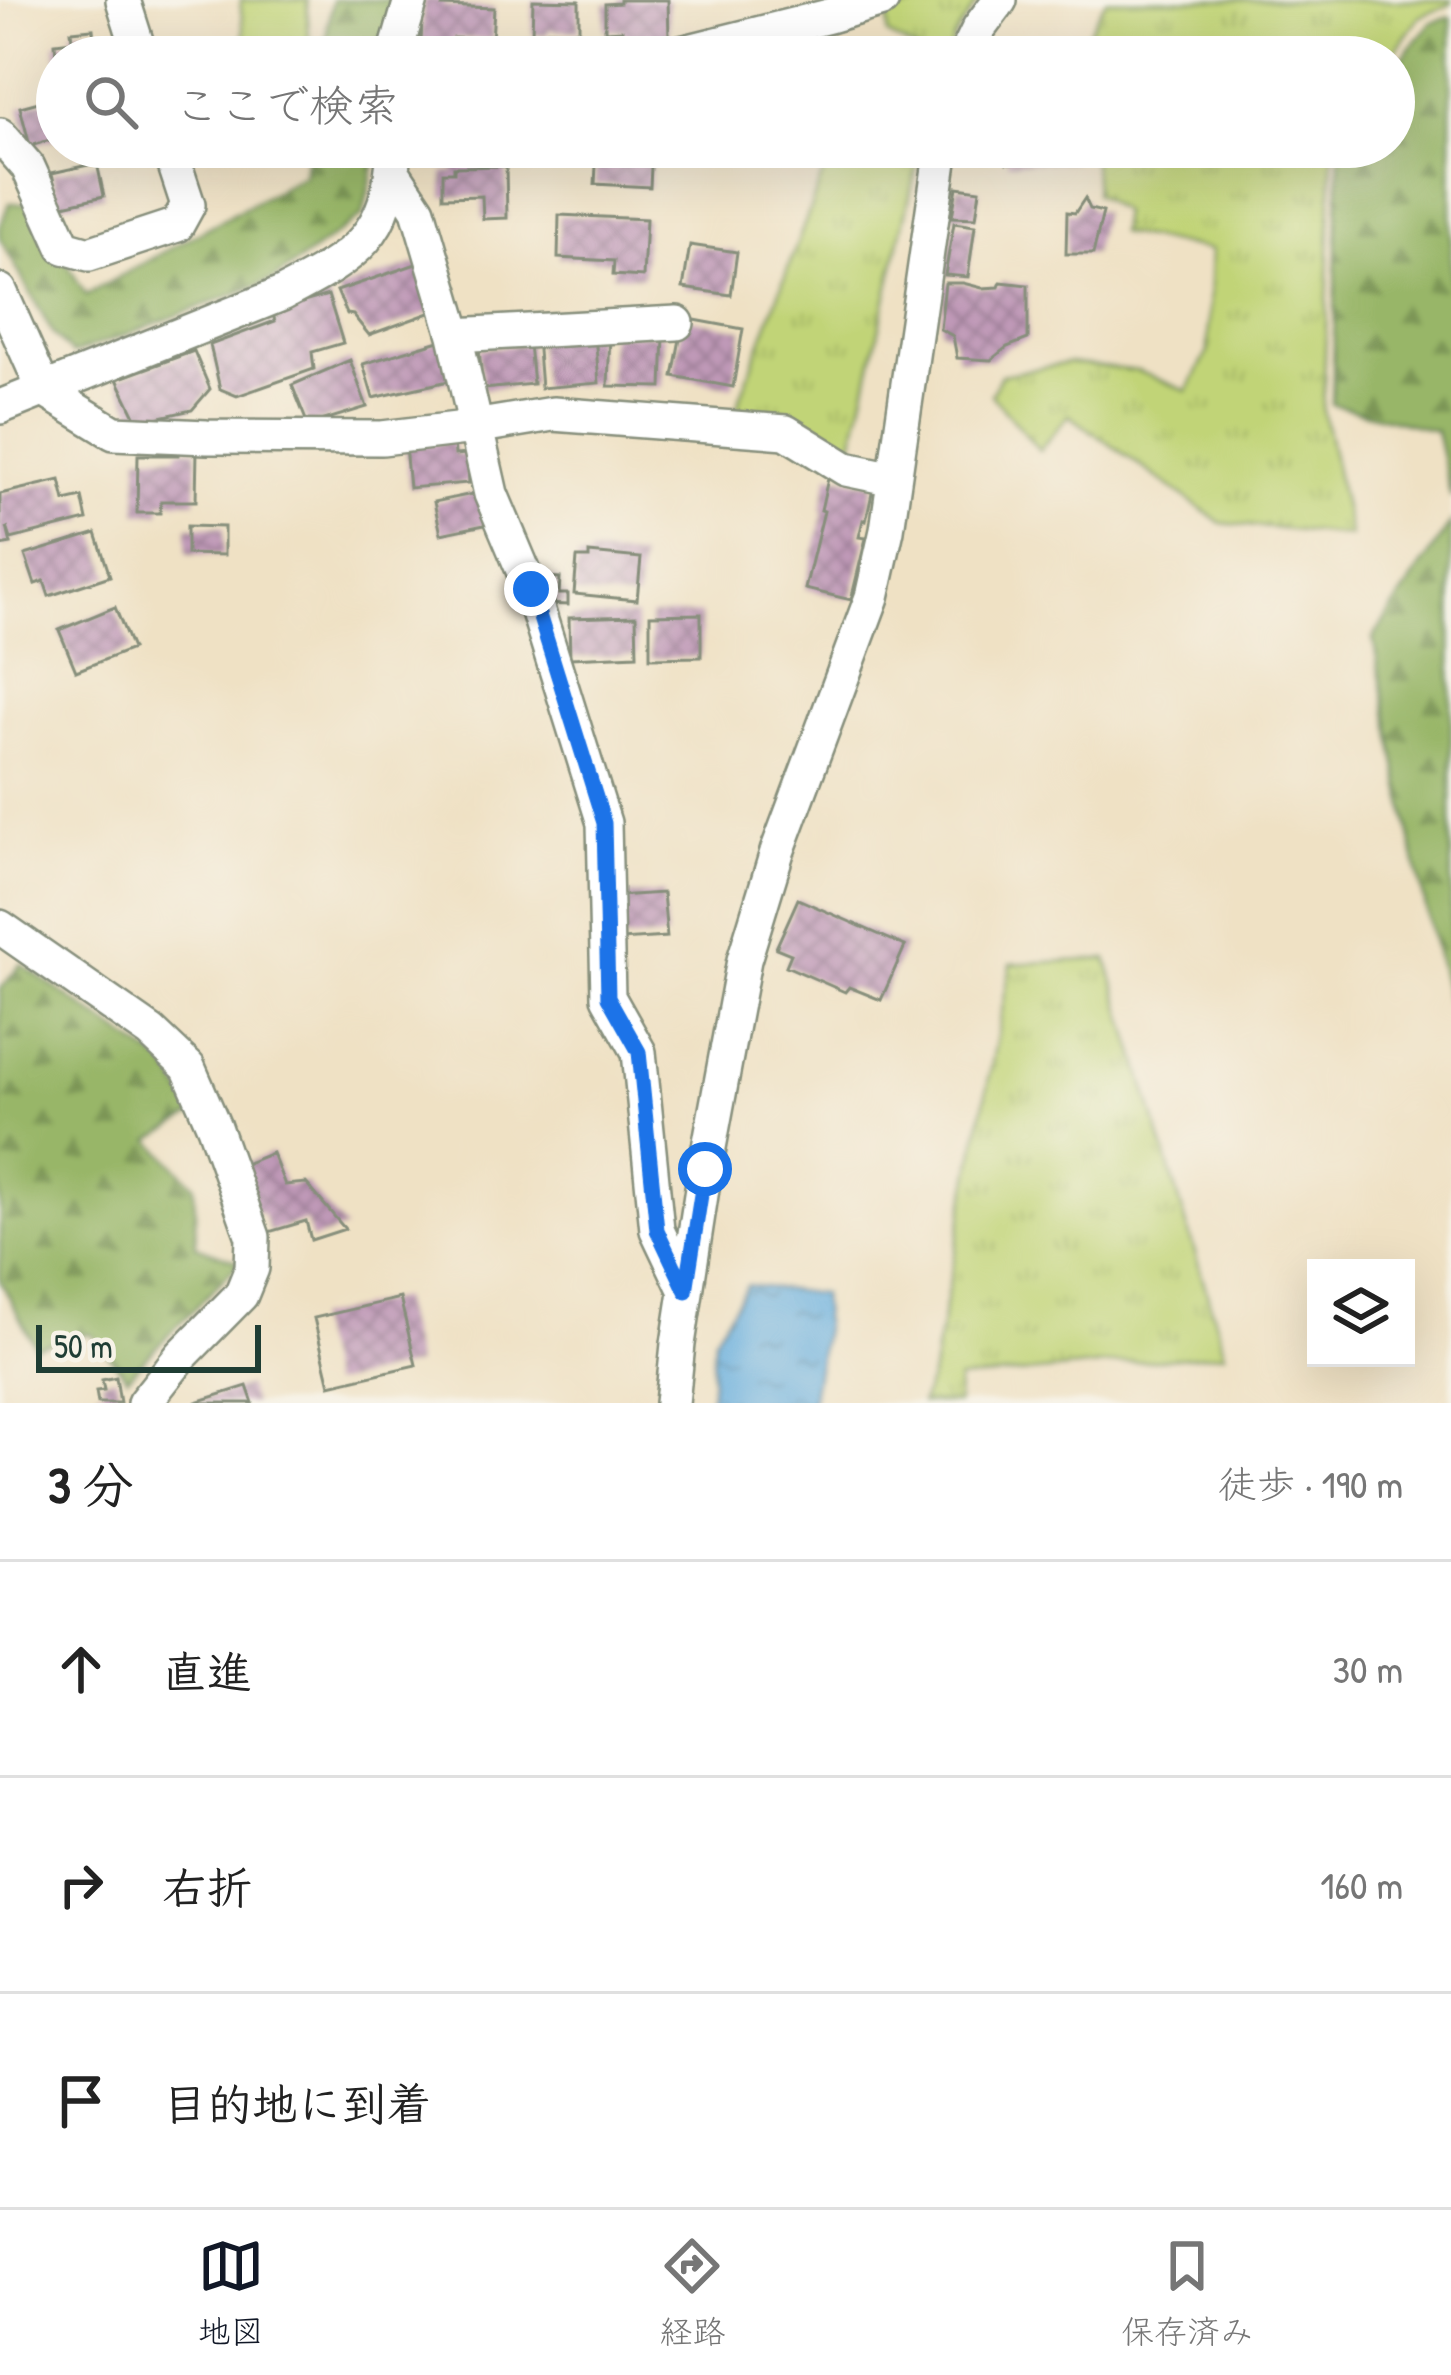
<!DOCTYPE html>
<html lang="ja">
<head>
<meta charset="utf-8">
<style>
	:root { --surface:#fff; --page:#f2f2f2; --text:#222; --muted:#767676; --line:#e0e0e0; --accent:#111827 }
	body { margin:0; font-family:"Patrick Hand","Klee One",sans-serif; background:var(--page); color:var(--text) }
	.controls { position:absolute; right:36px; bottom:36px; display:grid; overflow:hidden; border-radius:0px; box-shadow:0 12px 48px #0002 }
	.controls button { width:108px; height:108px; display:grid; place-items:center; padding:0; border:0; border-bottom:3px solid var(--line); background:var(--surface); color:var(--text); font:60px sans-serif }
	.scale { position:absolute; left:36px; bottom:30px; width:225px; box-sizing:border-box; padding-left:12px; border:6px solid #1f3d34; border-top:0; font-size:33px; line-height:42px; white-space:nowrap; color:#1f3d34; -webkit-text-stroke:9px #f7f3e8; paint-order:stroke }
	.stop { position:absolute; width:36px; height:36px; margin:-27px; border:9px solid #1a73e8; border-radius:50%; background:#fff }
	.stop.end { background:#1a73e8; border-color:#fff; box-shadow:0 3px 12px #0008 }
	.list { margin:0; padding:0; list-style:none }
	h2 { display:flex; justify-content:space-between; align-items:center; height:156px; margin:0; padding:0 48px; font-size:51px }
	h2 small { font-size:39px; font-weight:400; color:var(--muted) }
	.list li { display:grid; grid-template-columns:78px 1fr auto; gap:36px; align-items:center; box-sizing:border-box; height:216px; padding:0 48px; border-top:3px solid var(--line) }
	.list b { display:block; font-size:45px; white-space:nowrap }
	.list em { font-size:39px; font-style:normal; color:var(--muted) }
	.icon { flex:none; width:66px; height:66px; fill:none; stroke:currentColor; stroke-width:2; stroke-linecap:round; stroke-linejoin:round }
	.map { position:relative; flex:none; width:1451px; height:1403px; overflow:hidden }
	.search { position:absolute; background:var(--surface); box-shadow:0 12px 48px #0002; left:36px; right:36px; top:36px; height:132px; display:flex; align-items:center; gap:30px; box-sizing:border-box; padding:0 42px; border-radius:66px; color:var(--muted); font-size:45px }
	.sheet { height:804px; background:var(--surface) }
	nav { display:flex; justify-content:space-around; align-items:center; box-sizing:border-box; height:168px; border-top:3px solid var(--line); background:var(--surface); font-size:33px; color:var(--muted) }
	nav a { display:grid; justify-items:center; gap:6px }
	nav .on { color:var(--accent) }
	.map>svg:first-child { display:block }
</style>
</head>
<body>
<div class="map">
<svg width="1451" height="1403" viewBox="0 0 1451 1403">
	<defs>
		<pattern id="grass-tufts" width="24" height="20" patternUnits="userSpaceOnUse" patternTransform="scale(3)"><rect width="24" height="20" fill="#c1d477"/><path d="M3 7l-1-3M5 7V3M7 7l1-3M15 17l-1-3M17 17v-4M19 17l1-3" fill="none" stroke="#a5b768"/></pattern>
		<pattern id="forest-firs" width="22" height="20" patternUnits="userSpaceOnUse" patternTransform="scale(3)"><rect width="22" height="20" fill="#98b668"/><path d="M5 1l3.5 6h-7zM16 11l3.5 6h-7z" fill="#7b9556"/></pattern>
		<pattern id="water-ripples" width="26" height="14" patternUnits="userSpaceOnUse" patternTransform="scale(3)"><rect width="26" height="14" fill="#66addd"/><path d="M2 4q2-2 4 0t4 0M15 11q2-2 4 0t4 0" fill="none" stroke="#538eb4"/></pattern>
		<pattern id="building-cross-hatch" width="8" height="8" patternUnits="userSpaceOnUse" patternTransform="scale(3)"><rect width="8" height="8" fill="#bf99b7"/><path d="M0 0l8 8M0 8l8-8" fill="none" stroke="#9b7e96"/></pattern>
	</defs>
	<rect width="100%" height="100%" fill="#f7f3e8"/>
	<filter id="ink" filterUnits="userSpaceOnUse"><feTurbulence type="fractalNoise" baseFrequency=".00833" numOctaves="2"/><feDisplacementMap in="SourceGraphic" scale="24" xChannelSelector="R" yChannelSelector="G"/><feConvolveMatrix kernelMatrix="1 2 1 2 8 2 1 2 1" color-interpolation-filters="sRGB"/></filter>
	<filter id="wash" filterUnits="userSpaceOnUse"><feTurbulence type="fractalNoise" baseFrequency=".004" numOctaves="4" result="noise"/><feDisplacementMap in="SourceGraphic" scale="48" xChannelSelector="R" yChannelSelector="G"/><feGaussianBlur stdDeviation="2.7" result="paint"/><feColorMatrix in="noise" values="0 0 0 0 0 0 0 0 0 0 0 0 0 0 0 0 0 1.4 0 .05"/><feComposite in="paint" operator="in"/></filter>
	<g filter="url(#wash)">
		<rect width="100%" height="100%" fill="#efe1c4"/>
		<path fill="url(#grass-tufts)" stroke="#708856" stroke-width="3" d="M930,0H979L954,38L948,57H927L888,35V15Z
			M1106,0H1451V4L1419,17L1391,57H1088L1087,35Z
			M833,147H921L852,448L736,409Z
			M1092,147H1333L1323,410L1350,536L1221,523L1069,415L1039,450L991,394L1001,375L1068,363L1138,371L1187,391L1208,352L1211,250L1119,233L1122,212L1095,194Z
			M1107,959L1225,1353L958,1380L957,1403H921L931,1377L1011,964Z"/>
		<path fill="url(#forest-firs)" stroke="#5c7a4e" stroke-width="3" d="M332,0H402L393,57H323Z
			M1451,17V498L1436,431L1332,404L1340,149L1394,147V67L1431,23Z
			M308,147H378L363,215L273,280L73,354L53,334L0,238V227L9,203L31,204L86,295L304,175Z
			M1451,523V1017L1413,851L1373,638Z
			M21,964L166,1065L195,1114L151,1140L194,1185L196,1246L240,1262L127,1377L90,1333L35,1346L0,1280V990Z"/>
		<path fill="#c1d477" stroke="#708856" stroke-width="3" d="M240,0H307L310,57H246Z"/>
		<path fill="url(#water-ripples)" stroke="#427588" stroke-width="3" d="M747,1285L821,1294L824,1329L811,1403H710L714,1338Z"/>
		<g id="blocks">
			<path fill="url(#building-cross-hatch)" d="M423,0H448L443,6L494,8L492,40L454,38L453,45L421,43Z
				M533,0L579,1V31L548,30L547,35H532Z
				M620,0H668L669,38L622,39V30L605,31V4L620,3Z
				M93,29L96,57H56L55,43L72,41L71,31Z
				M57,97V138L30,146L20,107Z
				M514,147H559L560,160L515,161Z
				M597,147H652L650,187L595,184Z
				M1007,147H1073V162L1007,163Z
				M97,163L104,196L59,206L52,173Z
				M506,166L507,218L483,219L482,196L443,197V172H454V167Z
				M957,187L980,190L976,218L952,217Z
				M1085,198L1090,209L1103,212L1093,254H1066L1067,212L1075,213Z
				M559,215L646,219L643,277L613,275L614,261L558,258Z
				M954,223L975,226L968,277L945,275Z
				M690,245L737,252L731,295L683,288Z
				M419,263L435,311L369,335L353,315L347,314L337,291Z
				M1001,282L1028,285V339L1007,347L991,360L957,358L953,336L940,329L945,283H963L982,288L999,287Z
				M328,295L343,343L312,352L314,369L237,396L220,389L210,345L275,321L272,311Z
				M684,318L743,329L733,387L673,376Z
				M610,333L664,335L662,387L608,386Z
				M595,334L599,383L541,388L537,338Z
				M446,339L453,380L373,398L363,364Z
				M529,344L533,384L483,389L479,349Z
				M194,351L210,389L192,410L138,422L117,379Z
				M350,360L367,407L308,425L292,385Z
				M454,442L455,455L467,454L469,483L409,488L405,446Z
				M179,449H197L196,501H161L160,513H137L138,455H178Z
				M829,474L874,484L866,521L863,520L859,537L866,538L851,600L805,589L824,511L821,510Z
				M60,480L65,501L82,497L87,520L11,539L7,527L11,544L0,546V494Z
				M482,492L489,524L441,534L434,502Z
				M187,526L224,527V555L187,554Z
				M96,533L110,576L49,596L44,581L35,584L25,555Z
				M589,553L641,558L637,600L574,594L577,558H589Z
				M544,577L560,578L559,594H568V605L543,604Z
				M115,607L132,649L76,671L59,630Z
				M701,614V657L650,658V615Z
				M636,616L637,655L570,658L569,618Z
				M663,893L667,937L620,940L617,896Z
				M798,899L905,946L881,1000L849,987L845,992L786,966L791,954L776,948Z
				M272,1153L285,1185L306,1183L345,1229L311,1240L306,1221L269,1232L263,1214L256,1212L237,1167Z
				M400,1298L416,1365L330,1385L314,1318Z
				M116,1377L120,1403H98L96,1391L104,1390L102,1380Z
				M247,1386L253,1403H196V1402Z"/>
		</g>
	</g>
	<g filter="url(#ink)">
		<use href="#blocks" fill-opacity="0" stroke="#878f7c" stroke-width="3"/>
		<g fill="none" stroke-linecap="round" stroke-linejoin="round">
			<g stroke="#878f7c" stroke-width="38">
				<path id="minor" d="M123,0L141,57
					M398,57L397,48L411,0
					M665,57L829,16L882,0
					M965,57L979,28L1000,0
					M0,135L28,167L64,247L89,254L177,225L188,205L169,147
					M393,172L418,210L455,335L491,494L531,589L604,823L608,997L639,1052L657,1230L686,1291
					M0,291L44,390L114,433L207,437L382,438L474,427L553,414L786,432L846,469L894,479
					M455,335L677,323
					M0,407L282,294C357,255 389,237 394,147
					M0,927L151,1032L188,1067L214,1127L253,1237L252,1268L241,1295L182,1355L144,1403
					M672,1403L678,1344L705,1169L744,960L777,852L872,597L887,530L942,147"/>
			</g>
			<use href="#minor" stroke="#fff" stroke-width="33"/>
		</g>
	</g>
	<g fill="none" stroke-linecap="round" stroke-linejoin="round" filter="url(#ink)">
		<path stroke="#1a73e8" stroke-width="15" d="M531,589L604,823L608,997L639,1052L657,1230L686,1291L705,1169"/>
	</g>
</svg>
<div class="controls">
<button><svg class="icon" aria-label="layers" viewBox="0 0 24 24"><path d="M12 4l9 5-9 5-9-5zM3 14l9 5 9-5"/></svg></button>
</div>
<div class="scale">50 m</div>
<div class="stop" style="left:705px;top:1169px"></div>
<div class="stop end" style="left:531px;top:589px"></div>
<div class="search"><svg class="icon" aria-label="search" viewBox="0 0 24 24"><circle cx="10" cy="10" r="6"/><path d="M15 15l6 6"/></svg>ここで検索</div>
</div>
<section class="sheet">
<h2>3 分<small>徒歩 · 190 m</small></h2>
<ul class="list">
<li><svg class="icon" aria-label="ahead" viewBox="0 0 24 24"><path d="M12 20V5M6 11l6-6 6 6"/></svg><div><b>直進</b></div><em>30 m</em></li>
<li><svg class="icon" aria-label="right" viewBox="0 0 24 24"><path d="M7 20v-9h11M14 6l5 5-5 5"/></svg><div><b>右折</b></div><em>160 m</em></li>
<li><svg class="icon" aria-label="arrive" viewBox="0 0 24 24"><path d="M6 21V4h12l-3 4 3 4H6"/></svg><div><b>目的地に到着</b></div></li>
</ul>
</section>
<nav>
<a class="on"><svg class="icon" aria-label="map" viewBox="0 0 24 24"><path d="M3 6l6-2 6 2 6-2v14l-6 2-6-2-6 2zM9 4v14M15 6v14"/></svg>地図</a>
<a><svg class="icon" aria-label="directions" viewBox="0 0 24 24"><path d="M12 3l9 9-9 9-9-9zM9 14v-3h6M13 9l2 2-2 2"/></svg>経路</a>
<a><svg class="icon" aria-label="saved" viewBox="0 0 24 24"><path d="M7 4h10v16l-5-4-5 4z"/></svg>保存済み</a>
</nav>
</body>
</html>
